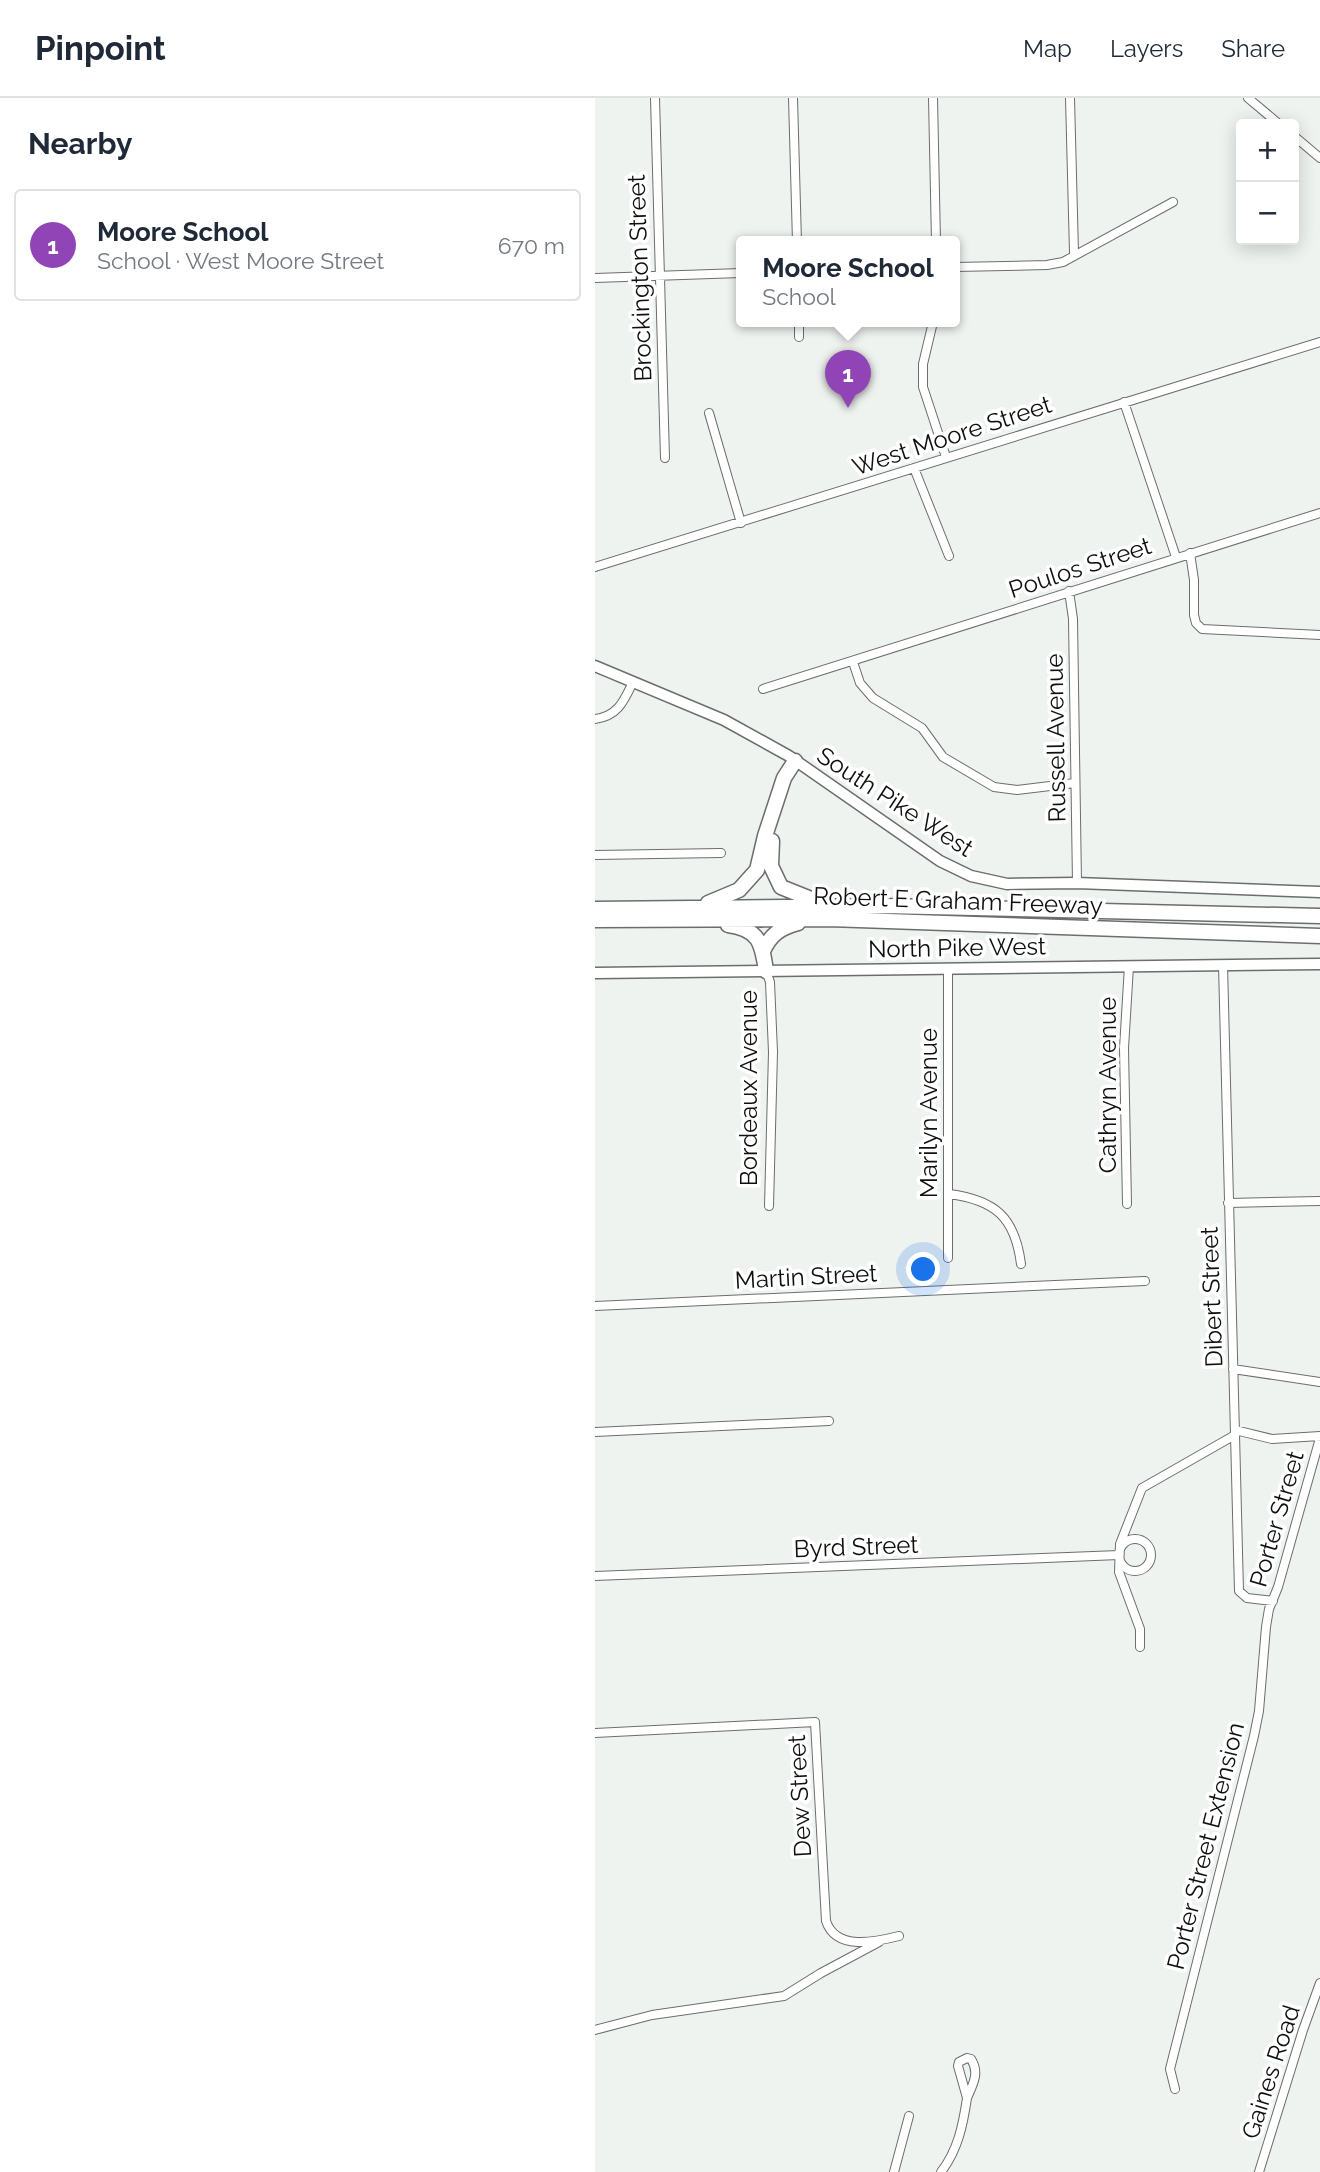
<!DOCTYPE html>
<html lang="en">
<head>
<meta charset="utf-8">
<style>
	:root { --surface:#fff; --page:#f2f2f3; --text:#1f2937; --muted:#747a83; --line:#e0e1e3; --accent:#9044b6 }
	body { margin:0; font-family:Raleway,sans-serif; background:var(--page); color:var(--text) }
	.controls { position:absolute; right:21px; top:21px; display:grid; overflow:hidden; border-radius:7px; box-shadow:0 4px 18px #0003 }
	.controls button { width:63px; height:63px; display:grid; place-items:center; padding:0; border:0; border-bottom:2px solid var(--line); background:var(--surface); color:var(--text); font:35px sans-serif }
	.you { position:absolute; left:329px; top:1172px; width:24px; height:24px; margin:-18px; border:5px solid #fff; border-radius:50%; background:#1a73e8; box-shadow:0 0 0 10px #1a73e833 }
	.badge { display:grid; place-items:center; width:46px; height:46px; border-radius:50%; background:var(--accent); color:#fff; font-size:23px; font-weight:700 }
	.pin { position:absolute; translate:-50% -58px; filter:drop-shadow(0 2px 4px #0008) }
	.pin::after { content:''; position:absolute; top:37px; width:24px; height:21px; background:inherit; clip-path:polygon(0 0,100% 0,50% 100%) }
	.popup { position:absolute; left:141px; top:138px; width:224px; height:91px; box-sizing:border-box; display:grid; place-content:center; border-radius:7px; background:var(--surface); filter:drop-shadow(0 2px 5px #0005); font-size:23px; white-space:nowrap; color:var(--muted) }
	.popup b { font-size:26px; color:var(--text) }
	.popup::after { content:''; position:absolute; left:50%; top:100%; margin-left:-14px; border:14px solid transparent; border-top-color:var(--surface) }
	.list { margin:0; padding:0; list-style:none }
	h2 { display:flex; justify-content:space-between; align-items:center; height:91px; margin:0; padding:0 28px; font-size:30px }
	h2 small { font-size:23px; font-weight:400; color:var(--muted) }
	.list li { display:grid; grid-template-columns:46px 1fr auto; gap:21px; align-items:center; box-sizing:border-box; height:112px; margin:0 14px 14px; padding:0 14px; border:2px solid var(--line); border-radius:7px }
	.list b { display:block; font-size:26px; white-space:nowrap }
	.list p { margin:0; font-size:23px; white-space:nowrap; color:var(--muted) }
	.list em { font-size:23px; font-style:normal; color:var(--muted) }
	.map { position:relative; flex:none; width:725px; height:2074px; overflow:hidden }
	header { display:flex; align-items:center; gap:42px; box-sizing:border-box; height:98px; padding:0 35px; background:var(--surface); border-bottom:2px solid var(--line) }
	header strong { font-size:33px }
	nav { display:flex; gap:38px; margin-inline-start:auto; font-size:24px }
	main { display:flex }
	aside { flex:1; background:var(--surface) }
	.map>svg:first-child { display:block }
</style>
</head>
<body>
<header>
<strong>Pinpoint</strong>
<nav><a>Map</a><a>Layers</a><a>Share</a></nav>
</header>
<main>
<aside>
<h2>Nearby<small></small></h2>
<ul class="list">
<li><span class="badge">1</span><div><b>Moore School</b><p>School · West Moore Street</p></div><em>670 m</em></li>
</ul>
</aside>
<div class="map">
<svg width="725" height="2074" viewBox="0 0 725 2074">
	<rect width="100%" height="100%" fill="#eff3f0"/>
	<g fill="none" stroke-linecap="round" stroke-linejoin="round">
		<g stroke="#6b6e6c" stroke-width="10">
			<path id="street" d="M60,0L70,360
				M198,0L202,144
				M338,0L341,144
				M475,0L479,155
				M653,0L684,26
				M699,38L725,60
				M360,169L452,167L468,164L578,104
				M0,180L146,175
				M204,224V239
				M338,224L328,266V289L351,359
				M529,304L581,459
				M114,315L146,425
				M319,370L354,458
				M595,455L599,482V517L601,525L607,531L725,537
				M0,469L725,244
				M474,493L478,521L482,785
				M258,564L265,585L278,600L327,630L348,659L399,689L422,692L480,685
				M168,591L725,415
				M0,621C23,618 29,603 38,584
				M0,757L126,755
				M628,867L644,1493L652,1500L678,1503
				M171,873L175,884L178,954L174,1108
				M354,1096C400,1102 420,1119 426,1166
				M633,1105L725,1103
				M532,1106L529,950L534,868
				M353,1160V871
				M0,1208L550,1183
				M638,1271L725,1284
				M640,1332L677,1341L725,1338
				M0,1334L234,1323
				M524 1457a16 16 0 1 1 32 0a16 16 0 1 1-32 0Z
				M0,1478L524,1457
				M545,1549V1531L524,1474L525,1446L547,1390L640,1337
				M0,1635L220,1624L231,1823C241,1853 280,1844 304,1838
				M0,1932L57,1917L189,1898L226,1875L284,1844
				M372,1960L376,1961C385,1975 378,1986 372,2000L363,1968L364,1964Z
				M580,1991L575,1971L659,1638L664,1613L671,1529L674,1511L683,1489L725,1340
				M299,2074L314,2018
				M346,2074C363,2052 368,2027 372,2000
				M664,2074L708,1932L725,1885"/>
		</g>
		<g stroke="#6b6e6c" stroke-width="13">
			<path id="secondary" d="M0,568L129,622L194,658L345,763L376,778L412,786L482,785L725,794
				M0,875L725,866"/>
		</g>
		<g stroke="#6b6e6c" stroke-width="17">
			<path id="highway" d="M177,743L176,768L186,789L226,805
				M113,805L144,792L162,772L170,738L189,680L200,663
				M0,811L289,808L725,818
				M0,822L234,821L725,838
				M133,827C164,831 167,845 171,873
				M168,853C176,836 185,830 203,825"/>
		</g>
		<use href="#street" stroke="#fff" stroke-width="8"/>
		<use href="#secondary" stroke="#fff" stroke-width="10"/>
		<use href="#highway" stroke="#fff" stroke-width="14"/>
	</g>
	<g text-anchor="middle" stroke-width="7" stroke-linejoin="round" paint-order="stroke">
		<g font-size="24" fill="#0e100f" stroke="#fff">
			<text transform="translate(45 180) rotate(-92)" y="8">Brockington Street</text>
			<text transform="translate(357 338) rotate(-18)" y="8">West Moore Street</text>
			<text transform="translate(485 470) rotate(-18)" y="8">Poulos Street</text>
			<text transform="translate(461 640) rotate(-91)" y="8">Russell Avenue</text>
			<text transform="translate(300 704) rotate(33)" y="8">South Pike West</text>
			<text transform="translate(363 803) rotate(2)" y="8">Robert E Graham Freeway</text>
			<text transform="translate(362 850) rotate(-1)" y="8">North Pike West</text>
			<text transform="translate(513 987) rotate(-90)" y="8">Cathryn Avenue</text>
			<text transform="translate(154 990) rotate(-90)" y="8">Bordeaux Avenue</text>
			<text transform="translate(334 1015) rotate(-90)" y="8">Marilyn Avenue</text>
			<text transform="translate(211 1179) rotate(-3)" y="8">Martin Street</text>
			<text transform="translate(617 1199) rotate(-92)" y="8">Dibert Street</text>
			<text transform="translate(682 1421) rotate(-74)" y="8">Porter Street</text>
			<text transform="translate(261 1449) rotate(-2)" y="8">Byrd Street</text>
			<text transform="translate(205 1698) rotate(-93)" y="8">Dew Street</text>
			<text transform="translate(611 1748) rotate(-76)" y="8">Porter Street Extension</text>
			<text transform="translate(676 1974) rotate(-72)" y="8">Gaines Road</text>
		</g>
	</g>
</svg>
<div class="controls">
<button>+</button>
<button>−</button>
</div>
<div class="you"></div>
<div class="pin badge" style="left:253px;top:310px">1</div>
<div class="popup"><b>Moore School</b>School</div>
</div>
</main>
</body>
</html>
